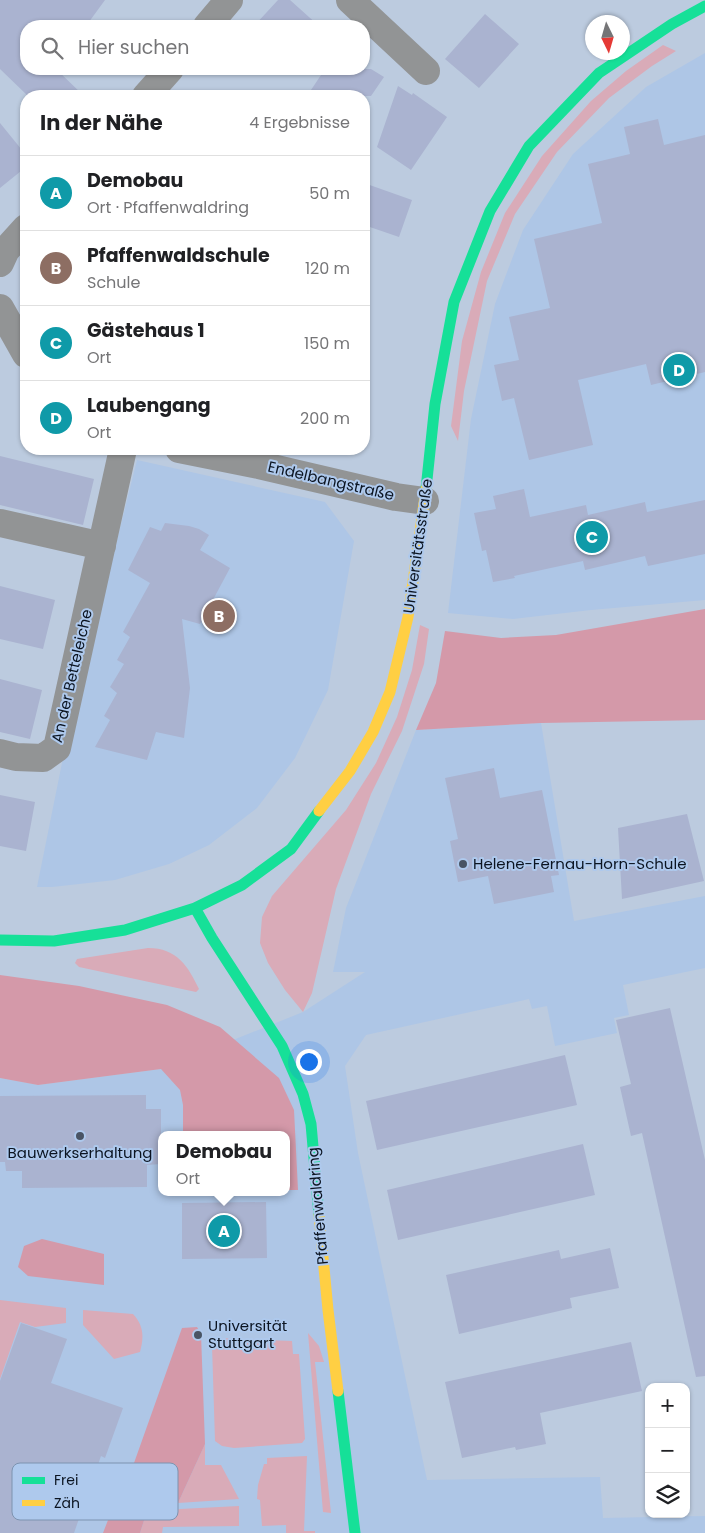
<!DOCTYPE html>
<html lang="de">
<head>
<meta charset="utf-8">
<style>
	:root { --surface:#fff; --page:#f6f6f6; --text:#202124; --muted:#757577; --line:#e0e0e0; --accent:#d93025 }
	body { margin:0; font-family:Poppins,sans-serif; background:var(--page); color:var(--text) }
	.controls { position:absolute; right:15px; bottom:15px; display:grid; overflow:hidden; border-radius:10px; box-shadow:0 1px 4px #0004 }
	.controls button { width:45px; height:45px; display:grid; place-items:center; padding:0; border:0; border-bottom:1px solid var(--line); background:var(--surface); color:var(--text); font:25px sans-serif }
	.compass { position:absolute; left:585px; top:15px; width:45px; height:45px; border-radius:50%; background:var(--surface); box-shadow:0 1px 4px #0004; rotate:175deg }
	.you { position:absolute; left:308px; top:1061px; width:18px; height:18px; margin:-12px; border:4px solid #fff; border-radius:50%; background:#1a73e8; box-shadow:0 0 0 8px #1a73e833 }
	.badge { display:grid; place-items:center; width:32px; height:32px; border-radius:50%; background:var(--accent); color:#fff; font-size:16px; font-weight:700 }
	.pin { position:absolute; translate:-50% -50%; border:2px solid #fff; box-shadow:0 1px 5px #0006 }
	.popup { position:absolute; left:158px; top:1131px; width:132px; height:65px; box-sizing:border-box; display:grid; place-content:center; border-radius:10px; background:var(--surface); filter:drop-shadow(0 1px 4px #0005); font-size:16px; white-space:nowrap; color:var(--muted) }
	.popup b { font-size:19px; color:var(--text) }
	.popup::after { content:''; position:absolute; left:50%; top:100%; margin-left:-10px; border:10px solid transparent; border-top-color:var(--surface) }
	.list { margin:0; padding:0; list-style:none }
	h2 { display:flex; justify-content:space-between; align-items:center; height:65px; margin:0; padding:0 20px; font-size:21px }
	h2 small { font-size:16px; font-weight:400; color:var(--muted) }
	.list li { display:grid; grid-template-columns:32px 1fr auto; gap:15px; align-items:center; box-sizing:border-box; height:75px; padding:0 20px; border-top:1px solid var(--line) }
	.list b { display:block; font-size:19px; white-space:nowrap }
	.list p { margin:0; font-size:16px; white-space:nowrap; color:var(--muted) }
	.list em { font-size:16px; font-style:normal; color:var(--muted) }
	.icon { flex:none; width:28px; height:28px; fill:none; stroke:currentColor; stroke-width:2; stroke-linecap:round; stroke-linejoin:round }
	.map { position:relative; flex:none; width:705px; height:1533px; overflow:hidden }
	.search { position:absolute; background:var(--surface); box-shadow:0 1px 4px #0004; left:20px; top:20px; width:350px; height:55px; display:flex; align-items:center; gap:12px; box-sizing:border-box; padding:0 18px; border-radius:20px; color:var(--muted); font-size:19px }
	.panel { position:absolute; background:var(--surface); box-shadow:0 1px 4px #0004; left:20px; top:90px; width:350px; height:365px; border-radius:20px }
	.map>svg:first-child { display:block }
</style>
</head>
<body>
<div class="map">
<svg width="705" height="1533" viewBox="0 0 705 1533">
	<rect width="100%" height="100%" fill="#bccbdf"/>
	<path fill="#aec6e6" fill-rule="evenodd" d="M705,53V600L591,610L513,619L448,613L471,419L495,304L523,230L573,154L646,87Z
		M137,460L325,502L354,541L328,690L295,758L257,808L209,845L169,864L115,880L52,887H37L64,753Z
		M541,723L574,921L705,896V968L623,985L629,1015L614,1018L617,1033L555,1046L547,1006L532,1009L529,999L366,1035L345,1066L358,1153L427,1480L600,1477L603,1518L705,1516V1533H0V1078L38,1085L161,1069L303,1012L365,972H333L346,908L416,730ZM162,1135H286V1192H162Z"/>
	<path fill="#d9abb8" d="M663,45L676,51L652,66L609,98L557,152L515,214L487,281L464,391L458,441L451,426L462,341L481,272L505,213L542,156L591,101L626,71Z
		M420,625L429,629L424,664L402,731L371,794L336,889L312,993L303,1012L285,990L268,963L260,943L262,917L272,896L346,810L376,763L397,717L412,670Z
		M148,948C177,948 188,966 199,989L196,992L79,967L75,963L77,959Z
		M0,1300L66,1308V1323L35,1327L20,1322L0,1379Z
		M83,1310L133,1314C144,1326 144,1337 140,1352L114,1359L83,1325Z
		M308,1333L319,1346L324,1362H315L331,1513L323,1512Z
		M220,1338L292,1341L293,1354H299L305,1439L302,1443L234,1448L222,1446L215,1441L212,1345L214,1339Z
		M205,1444V1465H221L239,1499L178,1503Z
		M307,1456L304,1531H315V1533H286V1525L262,1526L260,1500L257,1499L258,1485L264,1464H267V1458Z
		M239,1506V1526L163,1527L162,1533H140L147,1511L157,1515L180,1509Z"/>
	<path fill="#d499a9" d="M705,609V720L541,723L416,730L436,683L445,631L501,638L556,635Z
		M0,975L79,986L167,1005L220,1027L279,1078L294,1110L298,1190H287L286,1135H183V1105L180,1090L161,1069L38,1085L0,1078Z
		M42,1239L104,1254V1285L28,1276L18,1267L24,1246Z
		M197,1327L201,1334L205,1444L178,1503L147,1511L140,1533H103L120,1489L134,1463L182,1328Z"/>
	<path fill="#aab3d0" d="M0,0H105L86,26H26V69H56L84,96H28L0,69Z
		M278,0H290L319,26H254Z
		M485,14L519,44L479,88L445,59Z
		M325,69H371L384,77L371,96H307Z
		M398,86L412,95L413,93L447,117L411,170L377,147Z
		M658,119L664,145L705,135V372L651,385L646,364L578,380L593,445L529,460L514,398L502,401L494,365L519,360L509,317L550,308L534,239L602,223L588,164L630,154L624,127Z
		M0,123L26,155V167L0,188Z
		M364,183L412,200L399,237L364,225Z
		M0,456L94,479L83,525L0,505Z
		M524,489L530,517L586,505L588,515L645,502L647,512L705,500V554L648,566L645,556L585,570L583,561L514,576L515,578L493,582L486,550L482,551L474,513L496,509L493,496Z
		M165,523L189,526L199,529L209,535L200,550L230,568L200,624L182,619L190,688L184,738L156,732L147,760L95,747L110,720L104,716L117,693L110,687L124,664L117,660L130,637L123,632L150,583L128,570L150,527L161,531Z
		M0,586L55,600L43,649L0,639Z
		M0,679L42,690L30,739L0,732Z
		M494,768L500,798L542,790L559,875L551,876L554,892L494,904L488,876L458,882L450,841L458,839L445,778Z
		M0,795L35,802L26,851L0,846Z
		M687,814L704,881L622,899L618,828Z
		M670,1008L705,1160V1376L696,1377L642,1133L631,1136L620,1087L631,1084L616,1020Z
		M565,1055L577,1105L377,1150L366,1101Z
		M146,1095V1109H161V1164L147,1165V1187L22,1188V1171H6L5,1162H0V1096Z
		M583,1144L595,1195L398,1240L387,1190Z
		M266,1202L267,1258L182,1259V1203Z
		M610,1248L619,1288L570,1298L572,1308L459,1334L446,1275L559,1250L561,1259Z
		M21,1323L67,1339L51,1383L123,1408L105,1458L101,1456L74,1533H0V1381Z
		M631,1342L642,1391L540,1413L546,1444L516,1450L515,1447L462,1458L445,1382Z"/>
	<g fill="none" stroke-linecap="round" stroke-linejoin="round">
		<path stroke="#929495" stroke-width="28" d="M350,0L426,71
			M207,26L229,0
			M146,96L170,69
			M0,263L6,250L26,228
			M0,308L26,354
			M179,449L259,465L396,497L425,501
			M0,523L102,546
			M0,753L16,757L43,758L57,748L123,449"/>
		<path stroke="#16e098" stroke-width="11" d="M426,489L435,404L454,302L490,211L529,146L599,73L672,24L705,6
			M195,908L212,938L282,1046L303,1094L311,1124L319,1215
			M0,940L54,941L125,930L195,908L242,885L291,849L319,811
			M338,1391L355,1533"/>
		<path stroke="#ffcf43" stroke-width="11" d="M319,811L350,771L373,732L390,692L408,617L426,489
			M319,1215L328,1310L338,1391"/>
	</g>
	<g fill="#495464" stroke="#aec9ed" stroke-width="2">
		<circle cx="463" cy="864" r="5"/>
		<circle cx="80" cy="1136" r="5"/>
		<circle cx="198" cy="1335" r="5"/>
	</g>
	<g text-anchor="middle" stroke-width="4" stroke-linejoin="round" paint-order="stroke">
		<g font-size="15" fill="#0b1421" stroke="#aec9ed">
			<text transform="translate(331 481) rotate(13)" y="5">Endelbangstraße</text>
			<text transform="translate(418 546) rotate(-82)" y="5">Universitätsstraße</text>
			<text transform="translate(72 676) rotate(-77)" y="5">An der Betteleiche</text>
			<text transform="translate(318 1206) rotate(-95)" y="5">Pfaffenwaldring</text>
		</g>
		<g font-size="15" fill="#0b1421" stroke="#aec9ed" text-anchor="start">
			<text x="473" y="869">Helene-Fernau-Horn-Schule</text>
			<text x="80" y="1158" text-anchor="middle">Bauwerkserhaltung</text>
			<text x="208" y="1331">Universität<tspan x="208" dy="17">Stuttgart</tspan></text>
		</g>
	</g>
	<rect x="12" y="1463" width="166" height="57" rx="8" fill="#aec9ed" stroke="#7d93b0" stroke-width="1"/>
	<rect x="22" y="1477" width="23" height="7" fill="#16e098"/>
	<rect x="22" y="1500" width="23" height="6" fill="#ffcf43"/>
	<g font-size="14" fill="#0b1421">
		<text x="54" y="1485">Frei</text>
		<text x="54" y="1508">Zäh</text>
	</g>
</svg>
<div class="controls">
<button>+</button>
<button>−</button>
<button><svg class="icon" aria-label="layers" viewBox="0 0 24 24"><path d="M12 4l9 5-9 5-9-5zM3 14l9 5 9-5"/></svg></button>
</div>
<svg class="compass" viewBox="-18 -18 36 36"><path d="M0-13l5 13h-10z" fill="#e53935"/><path d="M0 13l5-13h-10z" fill="#757577"/></svg>
<div class="you"></div>
<div class="pin badge" style="left:224px;top:1231px;background:#0f9aa8">A</div>
<div class="popup"><b>Demobau</b>Ort</div>
<div class="pin badge" style="left:219px;top:616px;background:#8d6e63">B</div>
<div class="pin badge" style="left:592px;top:537px;background:#0f9aa8">C</div>
<div class="pin badge" style="left:679px;top:370px;background:#0f9aa8">D</div>
<div class="search"><svg class="icon" aria-label="search" viewBox="0 0 24 24"><circle cx="10" cy="10" r="6"/><path d="M15 15l6 6"/></svg>Hier suchen</div>
<section class="panel">
<h2>In der Nähe<small>4 Ergebnisse</small></h2>
<ul class="list">
<li><span class="badge" style="background:#0f9aa8">A</span><div><b>Demobau</b><p>Ort · Pfaffenwaldring</p></div><em>50 m</em></li>
<li><span class="badge" style="background:#8d6e63">B</span><div><b>Pfaffenwaldschule</b><p>Schule</p></div><em>120 m</em></li>
<li><span class="badge" style="background:#0f9aa8">C</span><div><b>Gästehaus 1</b><p>Ort</p></div><em>150 m</em></li>
<li><span class="badge" style="background:#0f9aa8">D</span><div><b>Laubengang</b><p>Ort</p></div><em>200 m</em></li>
</ul>
</section>
</div>
</body>
</html>
